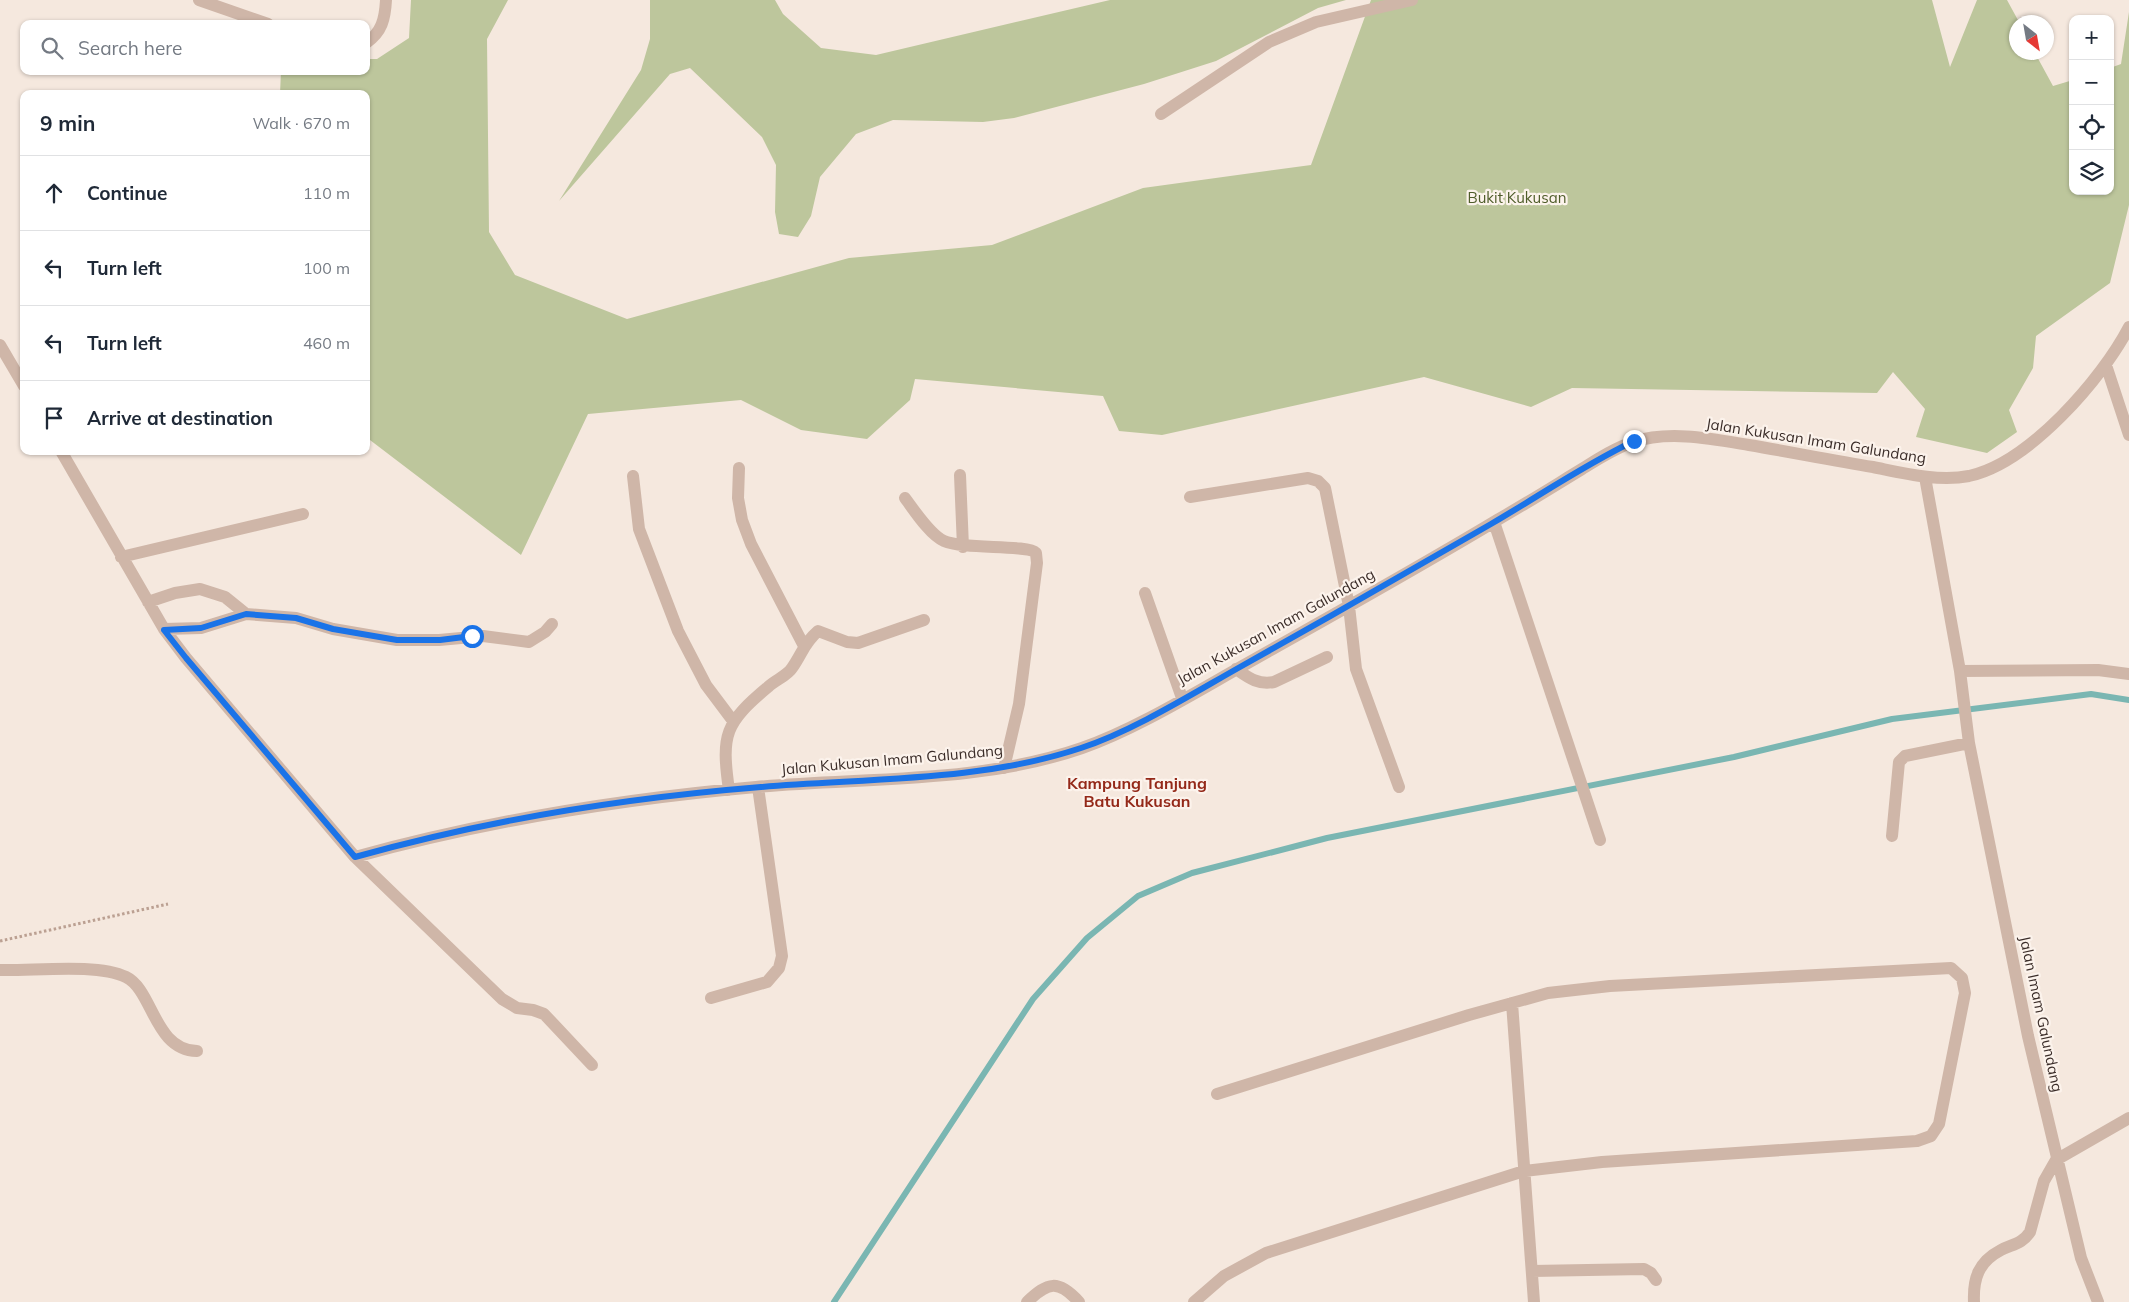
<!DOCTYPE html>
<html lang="en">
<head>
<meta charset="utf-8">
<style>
	:root { --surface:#fff; --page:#f2f2f3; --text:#1f2937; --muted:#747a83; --line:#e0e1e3 }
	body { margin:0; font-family:Mulish,sans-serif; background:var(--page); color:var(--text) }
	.controls { position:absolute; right:15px; top:15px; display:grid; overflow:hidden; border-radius:10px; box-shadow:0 1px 4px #0004 }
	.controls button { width:45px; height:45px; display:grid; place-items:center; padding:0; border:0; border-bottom:1px solid var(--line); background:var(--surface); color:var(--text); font:25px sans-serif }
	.compass { position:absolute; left:2009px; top:15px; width:45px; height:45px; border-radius:50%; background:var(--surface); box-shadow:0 1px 4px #0004; rotate:149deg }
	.stop { position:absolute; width:15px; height:15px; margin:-11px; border:4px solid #1a73e8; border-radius:50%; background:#fff }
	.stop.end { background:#1a73e8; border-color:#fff; box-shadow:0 1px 5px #0008 }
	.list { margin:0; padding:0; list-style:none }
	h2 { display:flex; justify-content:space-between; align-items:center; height:65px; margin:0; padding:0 20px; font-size:21px }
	h2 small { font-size:16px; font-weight:400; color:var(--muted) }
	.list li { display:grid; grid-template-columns:32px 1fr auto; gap:15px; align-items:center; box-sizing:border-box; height:75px; padding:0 20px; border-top:1px solid var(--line) }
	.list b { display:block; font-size:19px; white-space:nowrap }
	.list em { font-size:16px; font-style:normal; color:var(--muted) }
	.icon { flex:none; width:28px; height:28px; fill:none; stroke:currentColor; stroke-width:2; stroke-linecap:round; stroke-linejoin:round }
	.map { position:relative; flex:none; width:2129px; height:1302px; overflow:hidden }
	.search { position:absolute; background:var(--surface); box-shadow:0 1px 4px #0004; left:20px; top:20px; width:350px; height:55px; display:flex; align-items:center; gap:12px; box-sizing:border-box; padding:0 18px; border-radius:10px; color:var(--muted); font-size:19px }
	.panel { position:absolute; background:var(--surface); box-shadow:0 1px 4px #0004; left:20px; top:90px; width:350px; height:365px; border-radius:10px }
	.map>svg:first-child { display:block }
</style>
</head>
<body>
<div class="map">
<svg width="2129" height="1302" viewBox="0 0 2129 1302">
	<rect width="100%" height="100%" fill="#f5e8de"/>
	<path fill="#bdc69c" d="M411,0H508L487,39L489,232L515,275L627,319L849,258L992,245L1143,188L1311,165L1371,0H1932L1950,67L1977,0H2007L2019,22H2016V52L2035,53L2053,86L2073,80V191H2110V68L2121,64L2129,12V205L2110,283L2036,336L2033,368L2009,410L2017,432L1987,453L1916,437L1925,409L1893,372L1877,393L1572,388L1531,407L1424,377L1162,435L1119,431L1103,396L915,379L910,400L867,439L801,430L741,400L588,414L521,555L366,437V94H280L281,71H366V59H377L409,38Z
		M650,0H775L783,14L821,48L876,55L1110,0H1346L1318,8L1216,61L1144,84L1014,118L983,122L893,120L856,134L820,177L811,216L798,237L779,234L775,212L776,165L762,137L690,68L670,74L559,201L641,70L650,39Z"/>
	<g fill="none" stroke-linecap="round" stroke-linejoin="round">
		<path stroke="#7ab6b2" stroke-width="6" d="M834,1302L1033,999L1087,938L1138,896L1192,873L1327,838L1734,757L1892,719L2091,694L2129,700"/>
		<path stroke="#bba092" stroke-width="3" stroke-dasharray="2.5 2.5" stroke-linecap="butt" d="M0,941L168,904"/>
		<path stroke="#cfb6a8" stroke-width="12" d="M199,0L268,24
			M366,43C382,32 385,19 386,0
			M1161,114L1269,42L1316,22L1412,0
			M0,345L24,386
			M2106,365L2129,435
			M61,451L164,629L186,658L355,857L502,999L517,1008L533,1010L544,1014L592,1065
			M739,468L738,498L742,520L751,544L804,646
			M960,475L963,547
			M633,476L639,529L678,631L706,685L733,721
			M1925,477L1960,671L1969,743L2028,1036L2081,1258L2098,1302
			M1190,497L1308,478L1318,481L1325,488L1349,606L1356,669L1399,787
			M905,498C914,510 930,535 944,541C964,550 1027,544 1036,553L1037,563L1019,704L1004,768
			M1494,522L1600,840
			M121,557L303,514
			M1145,593L1182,698
			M148,602L175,593L200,589L225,597L246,614L296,618L333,629L397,640H439L483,636L529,642L545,632L552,624
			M164,629L201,628L246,614
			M1236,669C1249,678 1258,685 1274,682L1327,657
			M1960,671L2098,670L2129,674
			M729,790C721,734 725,723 768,687C775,680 787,676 792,668C802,654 804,643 818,631L847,642L858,643L924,620
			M1892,836L1899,762L1905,756L1969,743
			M355,857C486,821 620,799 756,787C864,777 979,784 1082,748C1136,729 1196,692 1246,664C1331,616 1416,569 1499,519C1527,503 1554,486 1582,469C1598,459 1615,448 1633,442C1669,430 1713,439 1749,445C1790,452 1831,460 1873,467C1903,473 1938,482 1969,476C2029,463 2102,379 2129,327
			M0,970C34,971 97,963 126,977C153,990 154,1050 197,1051
			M711,998L767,982L779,968L782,956L758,787
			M1512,1003L1534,1302
			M1532,1271L1644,1269L1651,1273L1656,1280
			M1027,1302C1048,1282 1058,1279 1079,1302
			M1194,1302L1224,1276L1266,1253L1524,1171L1602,1162L1917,1141L1931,1136L1939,1124L1965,993L1962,978L1951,968L1610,986L1548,993L1469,1015L1217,1094
			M1974,1302C1973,1279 1978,1262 2001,1250C2013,1244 2022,1244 2030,1232L2044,1181L2056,1160L2129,1118"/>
	</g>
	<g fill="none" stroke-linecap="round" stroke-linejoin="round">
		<path stroke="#1a73e8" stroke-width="6" d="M472,636L440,640H397L333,629L296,618L246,614L201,628L164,630L186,658L355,857C487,820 624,798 761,787C867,778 979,782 1081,748C1133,731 1192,694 1240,667C1324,620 1408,572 1491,524C1539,496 1584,465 1634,441"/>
	</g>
	<g text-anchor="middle" stroke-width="4.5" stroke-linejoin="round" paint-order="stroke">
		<g font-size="15" fill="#4f5d2a" stroke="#fcf3ec">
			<text x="1517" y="203">Bukit Kukusan</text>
		</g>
		<g font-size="15" fill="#3b2d29" stroke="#fcf3ec">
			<text transform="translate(1816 441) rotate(9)" y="5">Jalan Kukusan Imam Galundang</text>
			<text transform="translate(1276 627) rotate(-29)" y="5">Jalan Kukusan Imam Galundang</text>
			<text transform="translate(892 760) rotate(-5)" y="5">Jalan Kukusan Imam Galundang</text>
			<text transform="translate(2041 1014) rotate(78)" y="5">Jalan Imam Galundang</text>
		</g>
		<g font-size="16" font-weight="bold" fill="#942919" stroke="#fcf3ec">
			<text x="1137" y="789">Kampung Tanjung<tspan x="1137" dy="18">Batu Kukusan</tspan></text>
		</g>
	</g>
</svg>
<div class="controls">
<button>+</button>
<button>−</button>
<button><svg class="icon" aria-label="locate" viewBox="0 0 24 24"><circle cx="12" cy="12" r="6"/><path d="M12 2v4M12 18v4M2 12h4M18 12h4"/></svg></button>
<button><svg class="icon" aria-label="layers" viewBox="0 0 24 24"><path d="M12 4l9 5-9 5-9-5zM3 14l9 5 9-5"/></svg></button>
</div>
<svg class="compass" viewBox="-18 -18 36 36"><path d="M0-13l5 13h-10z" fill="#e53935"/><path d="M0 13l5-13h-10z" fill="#747a83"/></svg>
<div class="stop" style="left:472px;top:636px"></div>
<div class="stop end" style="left:1634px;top:441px"></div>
<div class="search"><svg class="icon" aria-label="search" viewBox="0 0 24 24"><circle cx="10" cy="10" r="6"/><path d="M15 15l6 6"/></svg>Search here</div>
<section class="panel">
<h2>9 min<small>Walk · 670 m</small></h2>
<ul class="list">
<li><svg class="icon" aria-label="ahead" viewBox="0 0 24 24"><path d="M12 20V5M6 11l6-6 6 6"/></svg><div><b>Continue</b></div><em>110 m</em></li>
<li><svg class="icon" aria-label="left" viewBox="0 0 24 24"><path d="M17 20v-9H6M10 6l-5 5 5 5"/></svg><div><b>Turn left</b></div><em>100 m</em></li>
<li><svg class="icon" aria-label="left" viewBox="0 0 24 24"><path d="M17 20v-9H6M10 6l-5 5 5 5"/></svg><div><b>Turn left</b></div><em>460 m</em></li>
<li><svg class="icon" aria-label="arrive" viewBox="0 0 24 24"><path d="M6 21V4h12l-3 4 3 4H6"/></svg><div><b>Arrive at destination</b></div></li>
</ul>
</section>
</div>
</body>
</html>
